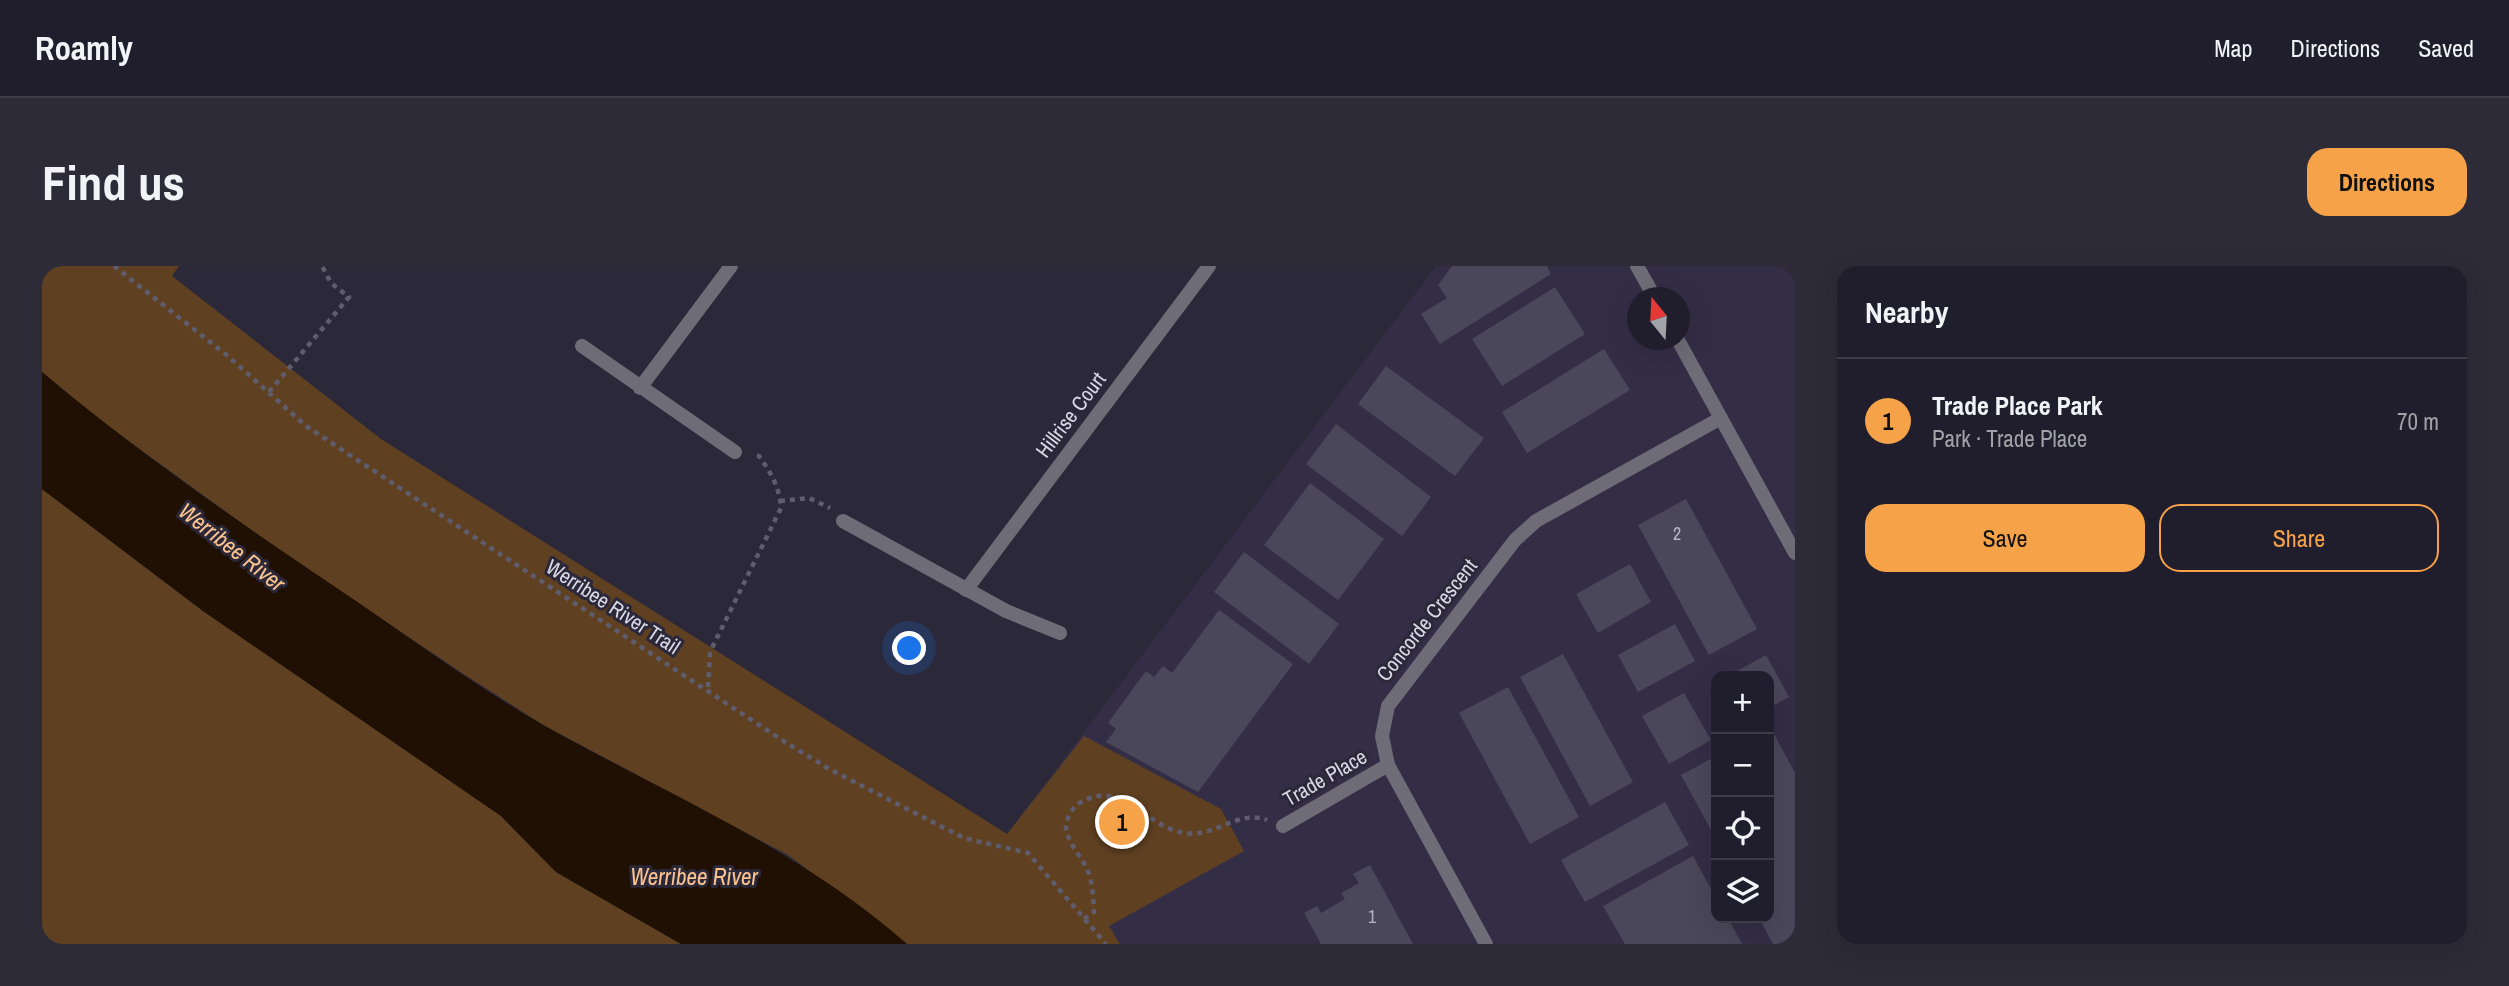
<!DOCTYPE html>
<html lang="en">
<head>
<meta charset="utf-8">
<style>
	:root { --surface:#201e2c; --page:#2d2b38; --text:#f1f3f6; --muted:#a2a2a9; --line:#3d3c48; --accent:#f6a248 }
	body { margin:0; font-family:"Archivo Narrow",sans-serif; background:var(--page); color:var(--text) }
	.controls { position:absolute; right:21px; bottom:21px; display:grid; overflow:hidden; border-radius:14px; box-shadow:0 7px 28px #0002 }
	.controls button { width:63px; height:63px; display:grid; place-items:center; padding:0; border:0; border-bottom:2px solid var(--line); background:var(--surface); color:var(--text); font:35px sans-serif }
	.compass { position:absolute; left:1585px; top:21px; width:63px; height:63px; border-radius:50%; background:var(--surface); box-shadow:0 7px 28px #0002; rotate:342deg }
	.you { position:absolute; left:868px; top:383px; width:24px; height:24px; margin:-18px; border:5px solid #fff; border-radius:50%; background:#1a73e8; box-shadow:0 0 0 10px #1a73e833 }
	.badge { display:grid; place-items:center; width:46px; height:46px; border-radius:50%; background:var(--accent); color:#111; font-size:23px; font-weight:700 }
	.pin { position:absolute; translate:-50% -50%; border:4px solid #fff; box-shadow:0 2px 7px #0006 }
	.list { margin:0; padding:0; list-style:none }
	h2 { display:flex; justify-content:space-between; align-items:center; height:91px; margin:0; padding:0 28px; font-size:30px }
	h2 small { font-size:23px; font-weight:400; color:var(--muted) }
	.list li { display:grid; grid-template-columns:46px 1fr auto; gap:21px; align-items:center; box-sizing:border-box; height:126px; padding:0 28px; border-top:2px solid var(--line) }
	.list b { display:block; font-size:26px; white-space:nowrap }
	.list p { margin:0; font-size:23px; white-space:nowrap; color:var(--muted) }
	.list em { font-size:23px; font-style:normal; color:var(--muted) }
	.actions { display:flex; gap:14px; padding:21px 28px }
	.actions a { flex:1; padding:16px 0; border:2px solid var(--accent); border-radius:21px; text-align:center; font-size:24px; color:var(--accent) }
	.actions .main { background:var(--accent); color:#111 }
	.icon { flex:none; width:38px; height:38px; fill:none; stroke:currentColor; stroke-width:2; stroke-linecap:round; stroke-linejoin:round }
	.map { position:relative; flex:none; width:1753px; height:678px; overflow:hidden; border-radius:21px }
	header { display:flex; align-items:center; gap:42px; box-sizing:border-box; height:98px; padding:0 35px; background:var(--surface); border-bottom:2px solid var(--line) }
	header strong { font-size:33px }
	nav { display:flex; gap:38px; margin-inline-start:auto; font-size:24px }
	.intro { display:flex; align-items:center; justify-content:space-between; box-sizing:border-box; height:168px; padding:0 42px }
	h1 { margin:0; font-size:49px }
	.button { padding:18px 32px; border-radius:21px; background:var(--accent); color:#111; font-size:24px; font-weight:700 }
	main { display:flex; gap:42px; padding:0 42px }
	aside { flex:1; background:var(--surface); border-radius:21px; box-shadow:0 7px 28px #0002 }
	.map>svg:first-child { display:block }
</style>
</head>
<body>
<header>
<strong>Roamly</strong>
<nav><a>Map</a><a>Directions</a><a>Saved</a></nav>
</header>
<div class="intro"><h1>Find us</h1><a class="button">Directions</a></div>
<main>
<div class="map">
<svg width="1753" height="678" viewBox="0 0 1753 678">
	<rect width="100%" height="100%" fill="#2b283a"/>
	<path fill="#332e46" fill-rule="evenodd" d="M1394,0H1753V678H1078L1054,642L965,568ZM1596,32H1638V74H1596ZM1674,410H1727V652H1674Z"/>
	<path fill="#5f4021" d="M0,0H137L130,10L339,173L965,568L1042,470L1179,543L1202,585L1067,660L1078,678H865L746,589L501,459L423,409L227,277L59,155L0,106Z
		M0,223L161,345L459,550L514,606L639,678H0Z"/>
	<path fill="#1f1003" d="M0,106C100,190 208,264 317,337C378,379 438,423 503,460C626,529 758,583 865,678H639L514,606L459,550L161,345L0,223Z"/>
	<path fill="#4a475a" d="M1410,0H1505L1509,8L1398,78L1379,48L1405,32L1396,19Z
		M1513,21L1543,68L1460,120L1430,73Z
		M1562,83L1588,124L1485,187L1460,146Z
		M1344,100L1442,172L1413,210L1316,138Z
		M1294,158L1389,231L1360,270L1264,198Z
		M1268,217L1342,273L1296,334L1222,279Z
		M1644,233L1715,363L1667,389L1596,259Z
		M1202,286L1297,358L1267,398L1172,326Z
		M1588,298L1609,336L1556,367L1534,328Z
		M1177,344L1251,398L1156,526L1064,476L1074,463L1066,457L1104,405L1112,411L1121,400L1130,407Z
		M1633,358L1653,395L1596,426L1576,389Z
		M1521,388L1591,516L1548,540L1478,411Z
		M1724,389L1747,431L1727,442V410H1686Z
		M1466,421L1537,551L1488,578L1417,447Z
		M1642,427L1669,474L1627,498L1600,450Z
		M1727,459L1753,507V678H1731L1717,652H1727Z
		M1674,490V573L1639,509Z
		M1623,536L1647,579L1543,636L1519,594Z
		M1651,590L1674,632V652H1686L1700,678H1583L1561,640Z
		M1328,599L1371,678H1279L1262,647L1275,640L1279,647L1303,633L1299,627L1317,617L1311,608Z"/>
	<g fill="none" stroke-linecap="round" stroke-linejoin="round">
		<path stroke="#5f5d6d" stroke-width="4.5" stroke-dasharray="5 5" stroke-linecap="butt" d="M72,0L187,91L264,160L743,476L789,504L922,572L986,587L1064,678
			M227,126L307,31L289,17L280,0
			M738,235L767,232L788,242
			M666,421L668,386L739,242C738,222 728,205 717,190L710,189
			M1042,653L1052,646C1051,631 1051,617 1045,603C1038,588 1026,579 1024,561C1024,554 1030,542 1036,538C1079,510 1104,562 1143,567C1173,572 1195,543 1225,554"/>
		<path stroke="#6e6c76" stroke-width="14" d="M1595,0L1613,32
			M1636,74L1753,287
			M540,80L693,186
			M598,122L689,0
			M801,255L964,345L1018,367
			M924,324L1167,0
			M1241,560L1346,499
			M1444,678L1346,499L1340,470L1346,440L1473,274L1494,255L1679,152"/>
	</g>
	<g text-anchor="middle" stroke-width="6" stroke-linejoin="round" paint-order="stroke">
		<g font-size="18" fill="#b5b4c2">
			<text x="1635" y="274">2</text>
			<text x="1330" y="657">1</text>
		</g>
		<g font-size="21" fill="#d9d8e4" stroke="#2b283a">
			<text transform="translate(1029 149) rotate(-53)" y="7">Hillrise Court</text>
			<text transform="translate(571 341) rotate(33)" y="7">Werribee River Trail</text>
			<text transform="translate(1385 354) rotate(-52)" y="7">Concorde Crescent</text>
			<text transform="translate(1283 512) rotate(-30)" y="7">Trade Place</text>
		</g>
		<g font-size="23" font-style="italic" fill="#fcc38e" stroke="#2b283a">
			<text transform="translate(190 281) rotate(38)" y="8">Werribee River</text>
			<text x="652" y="619">Werribee River</text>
		</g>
	</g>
</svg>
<div class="controls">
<button>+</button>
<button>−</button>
<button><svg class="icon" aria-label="locate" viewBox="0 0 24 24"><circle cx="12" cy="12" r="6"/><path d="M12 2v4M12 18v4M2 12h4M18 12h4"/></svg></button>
<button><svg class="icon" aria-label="layers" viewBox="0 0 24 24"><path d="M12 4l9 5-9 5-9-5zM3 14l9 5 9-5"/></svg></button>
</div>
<svg class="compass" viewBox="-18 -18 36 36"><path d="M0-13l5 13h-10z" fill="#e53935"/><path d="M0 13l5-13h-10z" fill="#a2a2a9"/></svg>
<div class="you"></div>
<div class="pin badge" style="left:1080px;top:556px">1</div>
</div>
<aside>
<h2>Nearby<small></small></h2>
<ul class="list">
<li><span class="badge">1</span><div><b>Trade Place Park</b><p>Park · Trade Place</p></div><em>70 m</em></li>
</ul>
<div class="actions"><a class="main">Save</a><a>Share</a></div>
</aside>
</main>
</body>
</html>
